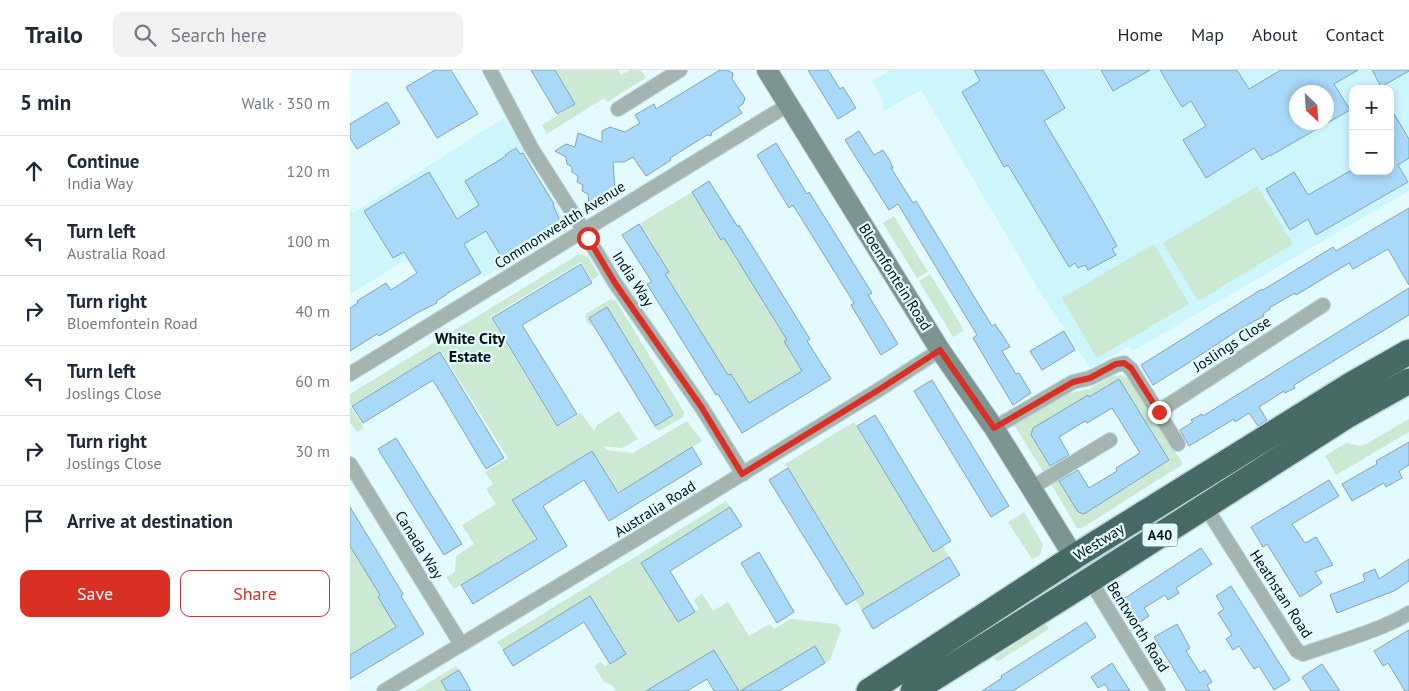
<!DOCTYPE html>
<html lang="en">
<head>
<meta charset="utf-8">
<style>
	:root { --surface:#fff; --page:#f2f2f3; --text:#1f2937; --muted:#747a83; --line:#e0e1e3; --accent:#d93025 }
	body { margin:0; font-family:"PT Sans",sans-serif; background:var(--page); color:var(--text) }
	.controls { position:absolute; right:15px; top:15px; display:grid; overflow:hidden; border-radius:10px; box-shadow:0 2px 8px #0003 }
	.controls button { width:45px; height:45px; display:grid; place-items:center; padding:0; border:0; border-bottom:1px solid var(--line); background:var(--surface); color:var(--text); font:25px sans-serif }
	.compass { position:absolute; left:939px; top:15px; width:45px; height:45px; border-radius:50%; background:var(--surface); box-shadow:0 2px 8px #0003; rotate:155deg }
	.stop { position:absolute; width:15px; height:15px; margin:-11px; border:4px solid #d93025; border-radius:50%; background:#fff }
	.stop.end { background:#d93025; border-color:#fff; box-shadow:0 1px 5px #0008 }
	.list { margin:0; padding:0; list-style:none }
	h2 { display:flex; justify-content:space-between; align-items:center; height:65px; margin:0; padding:0 20px; font-size:21px }
	h2 small { font-size:16px; font-weight:400; color:var(--muted) }
	.list li { display:grid; grid-template-columns:32px 1fr auto; gap:15px; align-items:center; box-sizing:border-box; height:70px; padding:0 20px; border-top:1px solid var(--line) }
	.list b { display:block; font-size:19px; white-space:nowrap }
	.list p { margin:0; font-size:16px; white-space:nowrap; color:var(--muted) }
	.list em { font-size:16px; font-style:normal; color:var(--muted) }
	.actions { display:flex; gap:10px; padding:15px 20px }
	.actions a { flex:1; padding:11px 0; border:1px solid var(--accent); border-radius:10px; text-align:center; font-size:18px; color:var(--accent) }
	.actions .main { background:var(--accent); color:#fff }
	.icon { flex:none; width:28px; height:28px; fill:none; stroke:currentColor; stroke-width:2; stroke-linecap:round; stroke-linejoin:round }
	.map { position:relative; flex:none; width:1059px; height:621px; overflow:hidden }
	header { display:flex; align-items:center; gap:30px; box-sizing:border-box; height:70px; padding:0 25px; background:var(--surface); border-bottom:1px solid var(--line) }
	header strong { font-size:24px }
	nav { display:flex; gap:28px; margin-inline-start:auto; font-size:18px }
	.search { width:350px; height:45px; background:var(--page); display:flex; align-items:center; gap:12px; box-sizing:border-box; padding:0 18px; border-radius:10px; color:var(--muted); font-size:19px }
	main { display:flex }
	aside { flex:1; background:var(--surface) }
	.map>svg:first-child { display:block }
</style>
</head>
<body>
<header>
<strong>Trailo</strong>
<div class="search"><svg class="icon" aria-label="search" viewBox="0 0 24 24"><circle cx="10" cy="10" r="6"/><path d="M15 15l6 6"/></svg>Search here</div>
<nav><a>Home</a><a>Map</a><a>About</a><a>Contact</a></nav>
</header>
<main>
<aside>
<h2>5 min<small>Walk · 350 m</small></h2>
<ul class="list">
<li><svg class="icon" aria-label="ahead" viewBox="0 0 24 24"><path d="M12 20V5M6 11l6-6 6 6"/></svg><div><b>Continue</b><p>India Way</p></div><em>120 m</em></li>
<li><svg class="icon" aria-label="left" viewBox="0 0 24 24"><path d="M17 20v-9H6M10 6l-5 5 5 5"/></svg><div><b>Turn left</b><p>Australia Road</p></div><em>100 m</em></li>
<li><svg class="icon" aria-label="right" viewBox="0 0 24 24"><path d="M7 20v-9h11M14 6l5 5-5 5"/></svg><div><b>Turn right</b><p>Bloemfontein Road</p></div><em>40 m</em></li>
<li><svg class="icon" aria-label="left" viewBox="0 0 24 24"><path d="M17 20v-9H6M10 6l-5 5 5 5"/></svg><div><b>Turn left</b><p>Joslings Close</p></div><em>60 m</em></li>
<li><svg class="icon" aria-label="right" viewBox="0 0 24 24"><path d="M7 20v-9h11M14 6l5 5-5 5"/></svg><div><b>Turn right</b><p>Joslings Close</p></div><em>30 m</em></li>
<li><svg class="icon" aria-label="arrive" viewBox="0 0 24 24"><path d="M6 21V4h12l-3 4 3 4H6"/></svg><div><b>Arrive at destination</b></div></li>
</ul>
<div class="actions"><a class="main">Save</a><a>Share</a></div>
</aside>
<div class="map">
<svg width="1059" height="621" viewBox="0 0 1059 621">
	<rect width="100%" height="100%" fill="#e3fbff"/>
	<path fill="#cdf5fc" fill-rule="evenodd" d="M540,0H1059V121L783,281L779,276L740,298L688,219L571,20L534,41L530,25L522,11ZM1003,19H1040V101H1003ZM946,22H976V52H946Z
		M154,48L175,81L173,83L213,146L215,150V157L134,207L114,174L74,182L54,194L52,192L0,224V139L3,143Z"/>
	<path fill="#cbe9d3" d="M205,0H268L271,5L280,0H291L296,8L257,32L254,28L197,64L192,55L225,34Z
		M907,116L943,174L848,231L813,173Z
		M342,122L371,169L374,168L437,270L434,272L452,301L399,333L381,304L378,305L315,204L319,201L289,154Z
		M544,146L578,202L567,208L533,153Z
		M804,174L839,234L747,288L712,228Z
		M229,184L238,187L249,205L242,210L231,192L140,247L207,357L231,343L244,361L247,355L269,341L288,369L272,378L254,376L256,380L283,383L337,351L352,371L270,421L266,420L241,381L163,429L185,466L184,470L104,519L96,507L105,502L106,486L124,474L112,455L146,434L136,419L143,414L135,402L158,388L91,281L0,336L14,358L7,362L0,352V324Z
		M580,204L614,260L603,267L569,211Z
		M261,229L266,231L334,342L333,347L309,361L304,357L323,344L257,238L239,248L243,255L240,256L236,251V244Z
		M771,305L779,309L833,394L732,458H727L701,414L708,410L728,442L734,444L790,409L789,406L818,389L769,309L740,328L738,325L683,358L681,365L702,399L694,403L664,355L719,323L739,319L761,307Z
		M1059,349V362L986,405L975,386L996,373L1011,376L1016,374Z
		M504,352L583,482L593,476L599,487L512,540L505,530L514,524L435,394Z
		M376,431L380,437L291,493L328,552L349,539L344,530L352,524L363,541L378,532L399,566L420,554L424,559L441,549L487,554L491,560L480,590L475,593L465,576L389,621L364,580L296,621H266L262,615L254,612L244,596L251,592L255,596L276,584L240,526L153,580L147,572Z
		M674,442L693,474L690,485L682,489L658,452Z
		M0,476L30,525L28,527L45,555L44,559L0,585Z
		M696,554L699,559L647,592L644,588Z
		M106,596L109,600L91,611L97,621H65Z"/>
	<path fill="#a8d9f8" stroke="#86a3b6" fill-rule="evenodd" d="M85,0H101L128,44L87,68L56,17Z
		M181,0H205L225,34L207,44Z
		M370,0H377L383,3L382,9L395,28L393,34L388,37L392,43L362,62L361,66L357,65L320,88L321,90L296,106L283,87L274,92H263L265,119L239,135L238,124L232,121L233,115L227,112L228,106L222,102V97L217,94L216,87L205,81L216,74L225,77L228,63L252,72V61L260,57L275,62L290,53L285,45L304,34L306,39Z
		M458,0H478L490,19L493,17L506,38L488,49Z
		M624,0H693L715,38L694,51L743,133L767,176L762,179L766,185L738,200L735,195L728,198L725,193L719,197L658,95L654,97L612,22L630,11Z
		M751,0H800L763,21Z
		M810,0H887L899,19L931,0H1008L984,14L1000,40L920,86V85L912,90L904,78L856,108L833,70L856,56L841,31L832,37ZM946,22H976V52H946Z
		M1022,0H1059V1L1031,17Z
		M37,32L50,53L7,79L0,68V54Z
		M1040,37L1059,69V88L1048,95L1058,112L966,165L958,149L940,160L916,119L944,102L958,125L1000,101H1040Z
		M509,61L524,85L533,80L540,91L543,98H541L563,133L566,131L642,256L645,254L649,261H650L660,277L652,281L666,304L669,303L681,323L663,335L623,268L627,265L548,134L539,140L495,70Z
		M426,73L457,124L459,122L522,223L518,225L548,274L531,285L501,235L504,233L443,135L439,138L407,85Z
		M166,78L170,84L173,83L204,134L203,135L211,153L152,188L136,161L114,174L131,203L96,224V225L86,231L87,233L67,243L29,266L27,264L0,281V238L8,233L7,231L36,213L41,220L67,203L54,182L43,188L14,141L79,102L107,149L129,135L115,111L156,86L155,85Z
		M359,111L388,157L389,155L460,269L457,271L481,309L392,363L368,324L366,325L297,214L302,212L272,165L289,154L319,202L315,204L378,305L381,304L399,333L452,301L434,271L437,270L374,168L371,170L342,122Z
		M1059,138V215L1038,179L1003,199L999,193L946,225L945,223L919,238L920,239L913,244L914,246L890,259L840,292L803,315L791,295L912,219L913,220L983,177L986,181Z
		M231,194L242,213L172,255L227,344L207,356L142,248Z
		M1059,218V245L944,315L945,318L935,323L934,321L909,337L917,350L908,356L899,343L885,352L884,349L839,376L830,360L843,352L841,350L852,344L853,346Z
		M257,237L323,345L305,356L239,248Z
		M714,261L725,280L692,300L680,281Z
		M90,282L154,388L136,399L83,310L13,353L2,336Z
		M769,309L819,390L734,444L728,442L709,411L728,400L739,418L767,401L766,398L790,383L762,338L737,353L735,351L709,367L719,385L700,396L681,365L683,358L738,325L739,327Z
		M582,310L659,436L641,447L564,321Z
		M525,345L601,471L583,482L507,356Z
		M46,368L112,474L94,485L28,379Z
		M1059,372V395L1049,401L1052,408L1036,417L1034,413L1002,431L992,414L1027,394L1026,391Z
		M342,377L352,394L259,451L234,410L193,436L217,476L123,534L111,515L187,469L162,430L242,381L268,423Z
		M438,398L514,524L496,535L419,410Z
		M979,410L989,426L942,454L955,473L966,467L983,495L965,502L972,513L950,527L917,474L913,477L901,457Z
		M0,437L53,524L51,526L74,564L0,609V585L46,557L28,527L30,525L0,476Z
		M380,437L392,456L320,501L345,542L328,552L291,493Z
		M851,478L862,494L826,518L829,523L818,530L815,525L794,538L799,546L787,554L772,530Z
		M409,482L444,542L427,553L391,493Z
		M599,487L610,505L523,559L512,540Z
		M1059,489V511L1044,521L987,543L980,525L1015,511L1013,504L1025,499L1029,509Z
		M881,516L940,610L924,620L909,596L904,599L889,576L883,580L876,569L882,565L868,543L874,539L866,526Z
		M240,526L276,584L260,594L234,552L163,596L153,580Z
		M736,552L746,567L663,621H632L652,608L651,606Z
		M827,554L840,578L836,581L850,603L855,600L862,612L857,615L860,621H837L804,567Z
		M1059,560V621H1055L1038,593L1033,596L1024,581Z
		M465,576L475,593L429,621H390Z
		M364,580L389,621H364L357,609L337,621H296Z
		M762,593L769,604L780,621H759L755,614L748,618L741,607Z
		M972,594L990,621H961L952,607Z
		M109,600L121,621H97L91,611Z"/>
	<g fill="none" stroke-linecap="round" stroke-linejoin="round">
		<g stroke="#bfd6da" stroke-width="16">
			<path id="street" d="M140,0L182,79L229,153L265,213L352,338L393,404
				M268,39L330,0
				M0,304L438,35
				M809,341L973,235
				M644,358L723,312L740,308L766,295L774,293L781,299L828,374
				M0,394L111,574
				M681,418L760,370
				M855,436L947,581L953,584C986,572 1030,561 1059,543
				M740,510L808,621
				M34,621L288,468L530,319L590,280"/>
		</g>
		<g stroke="#bfd6da" stroke-width="22">
			<path id="secondary" d="M417,0L590,280L644,358L724,487"/>
		</g>
		<g stroke="#bfd6da" stroke-width="28">
			<path id="highway" d="M519,621L724,487L999,316L1059,282
				M563,621L740,510L998,345L1059,311"/>
		</g>
		<use href="#street" stroke="#a4b5b1" stroke-width="14"/>
		<use href="#secondary" stroke="#7c9590" stroke-width="20"/>
		<use href="#highway" stroke="#476b64" stroke-width="25"/>
	</g>
	<g fill="none" stroke-linecap="round" stroke-linejoin="round">
		<path stroke="#d93025" stroke-width="6" d="M238,168L265,213L352,338L392,404L530,319L590,280L644,358L723,312L740,308L766,294L774,293L781,298L809,342"/>
	</g>
	<g text-anchor="middle" stroke-width="4.5" stroke-linejoin="round" paint-order="stroke">
		<rect fill="#e3fbff" stroke="#48595b" stroke-width="1" x="792.5" y="453.5" width="35" height="23" rx="4"/>
		<g font-size="14" font-weight="bold" fill="#051315">
			<text x="810" y="470">A40</text>
		</g>
		<g font-size="15" fill="#051315" stroke="#e3fbff">
			<text transform="translate(210 155) rotate(-32)" y="5">Commonwealth Avenue</text>
			<text transform="translate(545 207) rotate(58)" y="5">Bloemfontein Road</text>
			<text transform="translate(283 209) rotate(57)" y="5">India Way</text>
			<text transform="translate(882 274) rotate(-33)" y="5">Joslings Close</text>
			<text transform="translate(305 439) rotate(-32)" y="5">Australia Road</text>
			<text transform="translate(749 472) rotate(-32)" y="5">Westway</text>
			<text transform="translate(69 475) rotate(58)" y="5">Canada Way</text>
			<text transform="translate(931 524) rotate(57)" y="5">Heathstan Road</text>
			<text transform="translate(788 557) rotate(58)" y="5">Bentworth Road</text>
		</g>
		<g font-size="16" font-weight="bold" fill="#051315" stroke="#e3fbff">
			<text x="120" y="274">White City<tspan x="120" dy="18">Estate</tspan></text>
		</g>
	</g>
</svg>
<div class="controls">
<button>+</button>
<button>−</button>
</div>
<svg class="compass" viewBox="-18 -18 36 36"><path d="M0-13l5 13h-10z" fill="#e53935"/><path d="M0 13l5-13h-10z" fill="#747a83"/></svg>
<div class="stop" style="left:238px;top:168px"></div>
<div class="stop end" style="left:809px;top:342px"></div>
</div>
</main>
</body>
</html>
